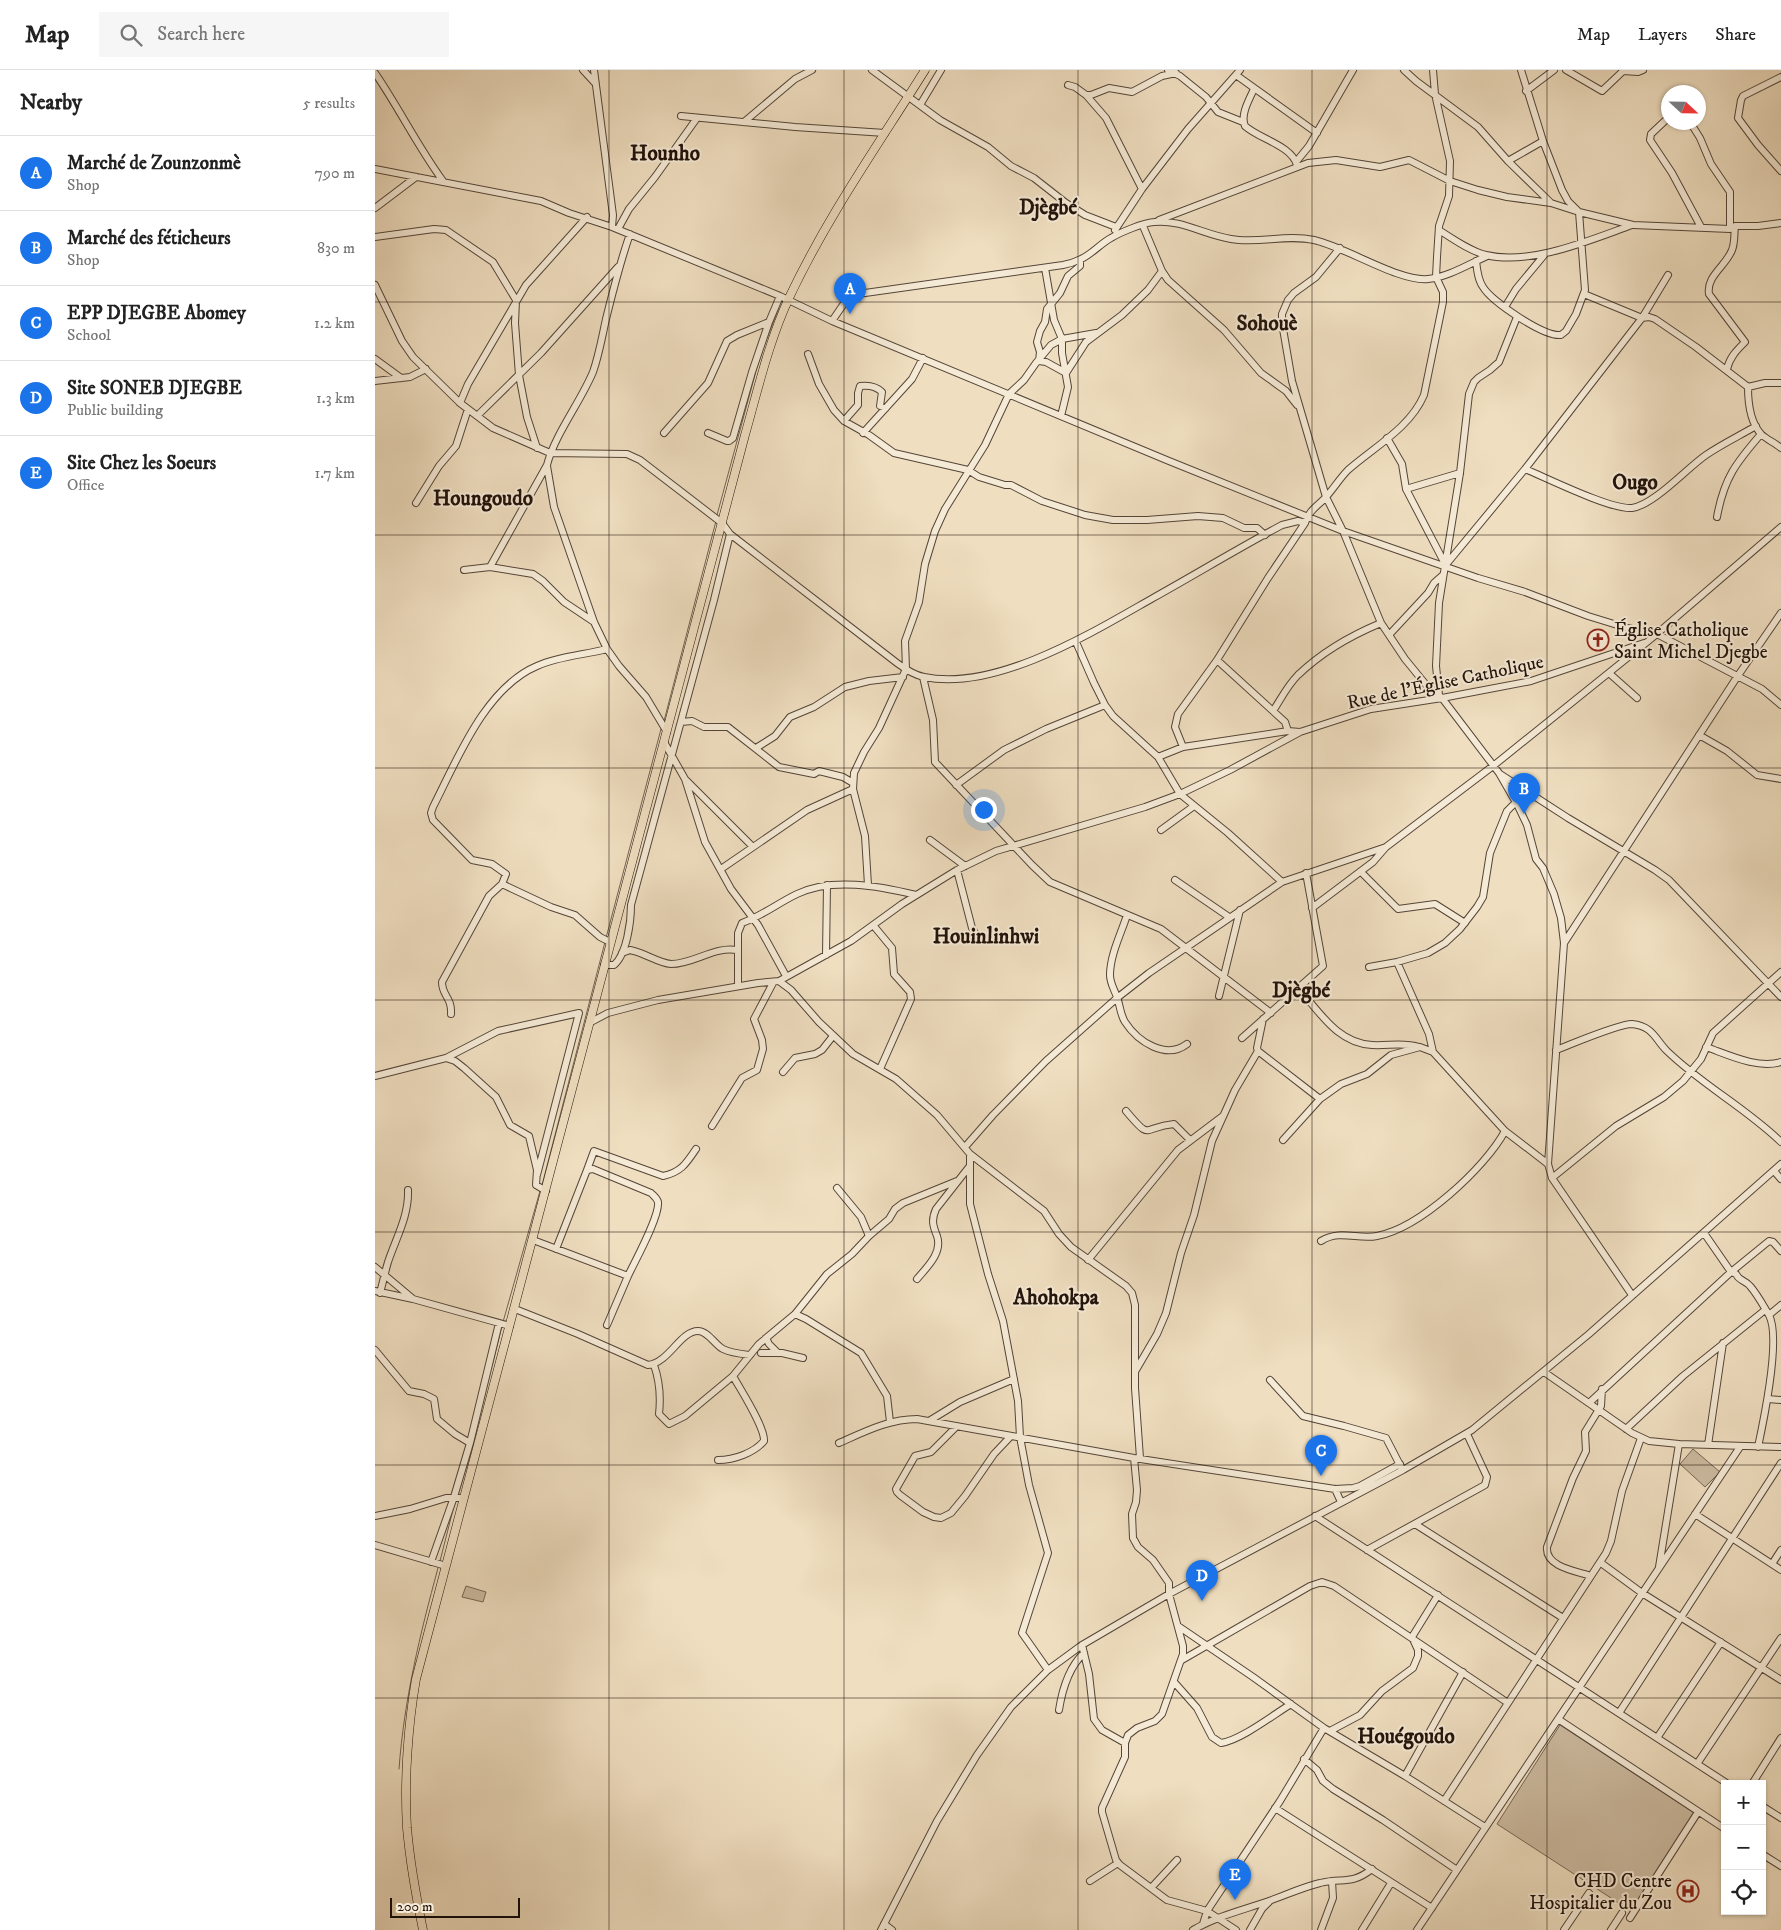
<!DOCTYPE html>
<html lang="en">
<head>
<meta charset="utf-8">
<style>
	:root { --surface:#fff; --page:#f6f6f6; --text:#222; --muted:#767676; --line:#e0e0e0; --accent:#1a73e8 }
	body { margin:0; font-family:"IM FELL DW Pica",serif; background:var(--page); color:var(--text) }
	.controls { position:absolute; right:15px; bottom:15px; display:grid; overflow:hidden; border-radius:0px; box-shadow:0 1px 4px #0004 }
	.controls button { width:45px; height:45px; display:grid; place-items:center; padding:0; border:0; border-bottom:1px solid var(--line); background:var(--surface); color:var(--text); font:25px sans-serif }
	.compass { position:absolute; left:1286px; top:15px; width:45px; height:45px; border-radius:50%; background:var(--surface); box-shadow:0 1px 4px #0004; rotate:112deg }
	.scale { position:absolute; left:15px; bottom:12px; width:130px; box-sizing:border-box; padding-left:5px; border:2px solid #21120a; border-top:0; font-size:14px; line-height:18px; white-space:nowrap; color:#21120a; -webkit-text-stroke:4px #f5ead6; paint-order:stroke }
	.you { position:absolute; left:608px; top:739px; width:18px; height:18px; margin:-12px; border:4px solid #fff; border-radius:50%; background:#1a73e8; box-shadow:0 0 0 8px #1a73e833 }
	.badge { display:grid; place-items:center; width:32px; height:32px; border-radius:50%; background:var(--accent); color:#fff; font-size:16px; font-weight:700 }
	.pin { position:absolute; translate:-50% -41px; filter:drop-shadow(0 1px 2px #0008) }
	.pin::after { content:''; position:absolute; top:26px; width:18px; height:15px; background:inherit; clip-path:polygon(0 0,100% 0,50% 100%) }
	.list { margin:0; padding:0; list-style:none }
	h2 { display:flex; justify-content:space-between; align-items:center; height:65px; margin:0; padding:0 20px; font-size:21px }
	h2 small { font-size:16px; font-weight:400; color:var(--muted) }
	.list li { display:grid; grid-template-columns:32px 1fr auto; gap:15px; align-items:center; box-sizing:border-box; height:75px; padding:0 20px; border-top:1px solid var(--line) }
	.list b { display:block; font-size:19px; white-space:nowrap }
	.list p { margin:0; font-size:16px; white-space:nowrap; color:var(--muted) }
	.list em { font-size:16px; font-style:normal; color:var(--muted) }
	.icon { flex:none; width:28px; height:28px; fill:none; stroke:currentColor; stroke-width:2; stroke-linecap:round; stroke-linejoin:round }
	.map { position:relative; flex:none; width:1406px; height:1860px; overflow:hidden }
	header { display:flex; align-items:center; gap:30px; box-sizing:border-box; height:70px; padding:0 25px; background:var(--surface); border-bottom:1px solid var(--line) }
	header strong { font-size:24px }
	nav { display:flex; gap:28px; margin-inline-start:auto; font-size:18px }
	.search { width:350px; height:45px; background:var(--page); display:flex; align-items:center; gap:12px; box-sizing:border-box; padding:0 18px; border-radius:0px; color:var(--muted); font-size:19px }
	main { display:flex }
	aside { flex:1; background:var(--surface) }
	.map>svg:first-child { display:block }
</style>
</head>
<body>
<header>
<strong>Map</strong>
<div class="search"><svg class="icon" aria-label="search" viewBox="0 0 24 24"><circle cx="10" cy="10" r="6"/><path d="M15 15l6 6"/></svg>Search here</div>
<nav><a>Map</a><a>Layers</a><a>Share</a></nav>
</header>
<main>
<aside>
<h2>Nearby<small>5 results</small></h2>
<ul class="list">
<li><span class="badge">A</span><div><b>Marché de Zounzonmè</b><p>Shop</p></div><em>790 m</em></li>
<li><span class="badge">B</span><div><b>Marché des féticheurs</b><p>Shop</p></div><em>830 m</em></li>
<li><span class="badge">C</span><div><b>EPP DJEGBE Abomey</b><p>School</p></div><em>1.2 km</em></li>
<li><span class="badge">D</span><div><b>Site SONEB DJEGBE</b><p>Public building</p></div><em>1.3 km</em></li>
<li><span class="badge">E</span><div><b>Site Chez les Soeurs</b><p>Office</p></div><em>1.7 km</em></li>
</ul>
</aside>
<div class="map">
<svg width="1406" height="1860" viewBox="0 0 1406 1860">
	<rect width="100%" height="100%" fill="#efdec0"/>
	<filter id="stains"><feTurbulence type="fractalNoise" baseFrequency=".004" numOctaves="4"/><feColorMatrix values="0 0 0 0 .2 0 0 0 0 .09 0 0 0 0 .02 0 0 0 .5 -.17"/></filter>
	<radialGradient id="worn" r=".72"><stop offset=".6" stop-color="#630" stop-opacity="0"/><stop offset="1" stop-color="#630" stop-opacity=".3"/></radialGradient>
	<path fill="#ccbba1" stroke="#766656" d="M1318,1379L1345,1402L1330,1417L1305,1394Z
		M91,1516L111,1522L108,1532L87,1527Z
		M1185,1655L1319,1743L1256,1841L1122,1754Z"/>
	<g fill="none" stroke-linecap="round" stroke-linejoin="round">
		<path stroke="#736352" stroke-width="1" d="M389,276L403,240
			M342,445L384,290
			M289,651L341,451
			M231,868L286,659
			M167,1115L230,872
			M128,1252L165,1121
			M117,1296L127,1256
			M65,1491L80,1432
			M24,1699C29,1630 45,1564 63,1498"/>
		<g stroke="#544538" stroke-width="8">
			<path id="minor" d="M208,0L220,13
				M219,0L238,145L237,157
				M497,0L565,50L613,77L636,96L659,108L691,133L710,145L741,157
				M793,0L805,6L831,27L843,42L868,52
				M1029,0L1041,11L1103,57L1133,91L1175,132
				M1191,0L1227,21L1248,1L1263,2L1268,0
				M0,3C24,38 43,77 68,111
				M861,5L942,63
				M1406,7L1368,26L1366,30L1363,48L1383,75L1406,101
				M693,15L700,17L711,25H716L734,18L757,22L787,6L801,3
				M879,19C874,30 865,45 870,56C884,69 916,75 922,95
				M1151,21L1179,0
				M711,25L731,48L767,119
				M545,35L566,0
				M306,46L420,57L510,63
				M1294,47L1276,64L1275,70L1297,103L1326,157
				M369,52L420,9L437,0
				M1315,52L1325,68L1336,94L1355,122V159
				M1133,91L1168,71
				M921,92L934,76L978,0
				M0,99L166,131L194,143L237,157L405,226L457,251L794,391L968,461L1103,508L1150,522L1213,546L1252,558L1282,564L1387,619L1406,635
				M0,138L41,107
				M784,150L933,93L961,90L1005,97L1034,90L1075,111L1103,120L1132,127L1176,133L1204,142L1258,155L1355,159L1360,156H1383L1406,153
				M768,156L787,201L793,210L849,260L886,303L911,321L922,335
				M243,159L254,139L280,107L322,48
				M740,160L767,119L813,59L865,0
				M1064,160C1078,169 1095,181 1111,185C1155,196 1215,170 1257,155
				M0,167L59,159L71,160L118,192L141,230L140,253L144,305L152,347L162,378
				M965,178L941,207L919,223L913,230L907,244V253L917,311L951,427L968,461L1006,553L1030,589L1052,616L1067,628L1124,703L1143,736L1152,755L1161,789L1168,798L1179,824L1186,848L1189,873L1173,1094L1177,1108L1257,1225
				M705,190V196L693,206L685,223L672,239L670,252L665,261L662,272L665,282L664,291L671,292L691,303L711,272L747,245L773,220L787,201
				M1101,191C1102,200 1103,210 1108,217C1117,232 1169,267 1186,265L1191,261L1201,244L1210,220L1204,142L1193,131L1187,120L1168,71L1146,0
				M670,198L679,250L687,269V283L693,317L686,346
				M0,215L27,271L38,287L85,333L118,358L175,383L252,384L265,390L347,453L355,464L522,593C530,599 539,605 549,607C621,622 718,562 778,528C821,504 864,478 907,455L923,451L930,453
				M1209,224L1267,248L1274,247L1280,249L1321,277L1373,317
				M1130,237L1141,219L1170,184
				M457,251L470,232L483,224L688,195C694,194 700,192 706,189C717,184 725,174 736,168C746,162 768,153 779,152C805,149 830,165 856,169C883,174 911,164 939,170C971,177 1024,212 1053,209C1073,207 1094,194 1112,186
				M433,284L444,314L459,340L469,351L494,365L519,383L593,400L604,407L630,415H636L667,431L710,445L738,450H772L823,446L848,448L869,458H882L890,465
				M0,289L26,308
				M1352,299C1355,287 1361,281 1370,272L1334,224C1331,206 1351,196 1357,180C1360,173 1359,164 1360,156
				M0,311L35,307L51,299
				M1406,313H1390L1373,317C1373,332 1375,352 1386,364C1391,369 1400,373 1406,378
				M85,333L93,314L151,215L212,147
				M102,346L166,283L243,197
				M469,351L483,335V323L485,316C493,315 501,316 507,322L505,336L511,338
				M289,363L333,313L352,271L362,265L394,252
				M333,363L352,371H354L358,368L377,302L394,252L405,226
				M488,363L537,309L548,288
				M1012,368L1027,394L1031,419L1069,492
				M172,396L179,437L219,552L232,579L244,596L271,627L292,662
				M1150,399C1172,408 1236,440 1257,438C1279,435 1312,398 1331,385C1347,374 1364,366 1381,356
				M1031,419L1085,403
				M41,433L64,396L81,376L93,339
				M1342,447C1349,408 1361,393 1386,364
				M115,497L172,395C180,364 205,333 218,302C224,285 227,267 231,249C238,221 245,192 255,164
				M1069,497L1150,399L1267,248L1293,205
				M89,500L115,497L158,504L168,511L189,532L219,552
				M1014,565L1053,523L1059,513L1068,505
				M701,572L719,613L730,635L738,646L783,687L805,724L853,763L907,812
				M842,590L910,652L913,661
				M1234,603L1262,628
				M548,607L558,650L560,692L657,795L675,812L786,859L896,943
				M1064,625L1061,596L1064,533L1085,403L1094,324L1099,312L1103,308L1115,300L1124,292L1142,247
				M898,641C906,629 912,616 923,605C946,583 977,565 1006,553
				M306,652L317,651L329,657H353L404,697L439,704L444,701L468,707L478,713
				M1324,665L1352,681L1382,705L1406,709
				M289,672L310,709L330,772L356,819L383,855L411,906
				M808,677L800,657L803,644L842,590L893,508L930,453C933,441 944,435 951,427C959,418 965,408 973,400C999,377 1035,358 1049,325L1068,232V222L1061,207L1062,187L1064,156L1074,126L1075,91L1060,24L1058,0
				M381,678L400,666L415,647L439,637L470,617L494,611L528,607
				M783,687L808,677L913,661L925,662L996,639L1067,628L1156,611L1269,573
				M1125,704L1193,748L1280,800L1294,810L1406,927
				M312,711L378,777
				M581,715L629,680L671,659L730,635
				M786,760L819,736
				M555,770L590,796
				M346,799L432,740L478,719
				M582,800L597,858L600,863L609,870
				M986,802L1023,839L1060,834L1090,853
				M800,810L854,847
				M127,814L176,837L200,845L225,867L235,872
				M493,815L490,766L478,719L479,703L489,682L504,658L531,599L530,571L544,532L550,494L560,461L570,439L610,375L634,324L649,310L661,293L676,275L687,269L721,263
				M937,838L998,792L1011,777
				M752,845C746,864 735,885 735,905C735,913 739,919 742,927C745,935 745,944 750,952C763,972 791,990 812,974
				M498,855L517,878L519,904L535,922L536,929L505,999
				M1189,873L1362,607L1406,543
				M247,883L255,880L259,881C271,884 284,893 296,894C319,894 339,876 362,880
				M451,885L452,815
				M1022,892L1054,964L1058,982
				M229,895H239C252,884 256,851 256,835L339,530L355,464
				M994,897L1022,892L1053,883L1070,873L1085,859L1102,837L1108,827L1115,783L1132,741L1141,732
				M404,911L476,871L527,834L582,800L621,781L770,737L805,724L855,700L925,662
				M363,916V863L367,853C387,846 403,833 422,824C457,807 504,816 541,825
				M923,918C945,942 962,973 997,975C1013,976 1029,972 1044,977
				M844,926L865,840
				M76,944C77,927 67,926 67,912L114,826L127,814L131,804L117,794L97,790L58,750L56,743L58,737C82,690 110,618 162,596C184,586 209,585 232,579
				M888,949L882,978L883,981L945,1029
				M214,953L233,943L283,930L383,913L404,911L416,920L444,952L478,984L521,1009L562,1045L595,1084L669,1141L684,1164L696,1177L751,1216L757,1223L760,1235V1318L765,1388
				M867,968L948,896L931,803
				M1331,977C1354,985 1382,999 1406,992
				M1181,980C1197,974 1243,954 1257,954C1278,956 1280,969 1292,981C1327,1015 1371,1038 1406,1072
				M71,988L80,991L89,998L121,1027L135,1055L154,1066L162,1100L161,1115L171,1121
				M408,1002L420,988L440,984L447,980L458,966
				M0,1006L71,988L123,961L204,943L162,1105
				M751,1041C777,1072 767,1057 799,1054L815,1070
				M337,1056L367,1008L382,1000L388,979L387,970L379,949L398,913
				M908,1070L945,1029L966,1014L992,1004L1016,985L1045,977L1058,982L1130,1061L1173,1094
				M590,1077L618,1045L671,991L742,928L774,903L907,812L1011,777L1118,696L1277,568L1406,457
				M595,1084V1134L613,1204L628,1251L643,1331L645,1367L654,1415L673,1483L647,1563L673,1600
				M212,1100L219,1081L288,1106C306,1102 311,1094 321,1079
				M1399,1101L1406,1109
				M1177,1108L1241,1056L1289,1027L1308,1011L1326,989L1338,963L1406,902
				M1329,1163L1356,1202L1361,1204C1364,1211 1370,1210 1375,1216C1382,1224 1388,1235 1394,1245C1406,1268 1389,1349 1383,1377
				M494,1166L514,1149L520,1139L528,1133L582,1111
				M158,1170L253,1206L232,1255
				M946,1171C965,1159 983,1170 1002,1166C1045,1158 1110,1098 1130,1061
				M181,1179L212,1100L218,1099L276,1123C279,1126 282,1128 283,1132C285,1146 260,1191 253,1206
				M713,1190L803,1080L848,1046
				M0,1197L37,1228
				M542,1209C551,1198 568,1183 562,1166C558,1156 556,1150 561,1139L594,1097
				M0,1221L38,1229L135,1256
				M5,1223C8,1212 10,1202 13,1192C21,1168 34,1146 33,1120
				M140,1239L203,1264L273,1295C294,1293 305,1261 323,1261C333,1261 340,1275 348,1279C356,1283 366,1284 375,1285
				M420,1244L431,1249L486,1283L512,1326L515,1352
				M1394,1245L1406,1235
				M391,1268L394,1274L403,1283
				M0,1280L34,1321L49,1324L59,1329L62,1349L80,1364L95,1373
				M386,1283H407L428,1288
				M279,1295C285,1312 286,1326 284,1344L294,1354L310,1346L358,1306L384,1274L420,1244L452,1204L477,1184L494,1166L486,1147L462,1118
				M761,1300L782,1264L791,1243L806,1183L819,1145L837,1071L860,1020L883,981
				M1169,1302L1257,1363L1274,1371L1304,1374L1406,1377
				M895,1310L928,1346L969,1356L1011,1368L1026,1397
				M1393,1329L1406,1330
				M1214,1333L1356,1202L1394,1171L1398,1172L1406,1181
				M554,1351L585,1332L639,1309
				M581,1357L556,1382L540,1386L521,1419L522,1422L525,1425L548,1442L559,1447L566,1448L576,1443L590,1426L619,1384L636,1366
				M1251,1359L1308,1306L1390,1240
				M464,1373C489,1362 514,1349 542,1349L759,1388L960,1419L978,1418L985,1416L1025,1394
				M1333,1375L1348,1273
				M759,1388L762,1420L761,1432L757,1444L758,1468L763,1477L778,1490L794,1513V1524L808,1576V1584L787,1644L780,1651L762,1658L753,1665L750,1673V1687L727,1738V1742L741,1790L745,1795L792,1830L832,1841L861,1860
				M343,1390C359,1390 379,1383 389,1371C390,1357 365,1319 358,1306
				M960,1419L966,1432
				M1320,1444L1406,1500
				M0,1446L35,1439L71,1428H89
				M940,1446L1353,1714
				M1040,1454L1188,1548
				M0,1475L71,1496
				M992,1480L1110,1415L1112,1407L1092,1364
				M56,1492L79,1427L95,1373L124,1253
				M1226,1493L1267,1523L1406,1610
				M1397,1494L1406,1480
				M1284,1497L1304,1374
				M1216,1506C1201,1501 1170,1497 1172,1477L1198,1408L1211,1381L1210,1362L1226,1336L1227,1319
				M803,1556L878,1607L949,1658L1030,1706L1110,1757
				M707,1575L714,1604L719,1649L727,1660L750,1673
				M807,1590L935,1516L947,1512L959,1516L1133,1633
				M799,1612L822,1638L837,1667L846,1673C866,1670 898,1645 916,1634
				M684,1640C687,1621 694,1597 709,1583
				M1244,1643L1406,1393
				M1183,1649L1350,1759
				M955,1661L985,1645L1007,1621L1038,1598L1043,1586V1580L1037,1567L1063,1525
				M1282,1668L1346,1572
				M929,1689L942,1700L948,1711L958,1719L1008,1750L1082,1800
				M1322,1694L1406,1568
				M1030,1706L1088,1602
				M1377,1714L1406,1668
				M1069,1731L1231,1483L1236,1471L1247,1421L1266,1368
				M1387,1736L1406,1748
				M900,1738L1057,1838
				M1387,1784L1406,1796
				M715,1811L743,1793
				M776,1818L802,1790
				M1255,1848L1323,1742
				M509,1854L517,1860
				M828,1854L832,1841L905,1731L949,1658
				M506,1860L562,1751L602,1685L636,1637L673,1600L707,1575L794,1524L1028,1400L1097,1360L1214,1264L1406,1094
				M818,1860C842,1846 868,1840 894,1831C911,1825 928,1817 945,1813C968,1807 975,1816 997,1799
				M875,1860L887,1839L894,1832
				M946,1860L958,1828L957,1811
				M987,1860L1016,1813
				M1042,1860L1365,1377
				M1189,1860L1214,1823
				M1236,1860L1247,1843"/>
		</g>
		<g stroke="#21120a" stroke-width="9">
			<path id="major" d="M48,1860C41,1826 35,1792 32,1758C29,1711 33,1655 41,1609L370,365C383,319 394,271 414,228C452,147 503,75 550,0"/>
		</g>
		<use href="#minor" stroke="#f5ead6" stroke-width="6"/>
		<use href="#major" stroke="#efdec0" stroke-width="8"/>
	</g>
	<path fill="none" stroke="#21120a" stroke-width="1" stroke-opacity="0.55" d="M234,0V1860M469,0V1860M703,0V1860M937,0V1860M1172,0V1860M0,232H1406M0,465H1406M0,698H1406M0,930H1406M0,1162H1406M0,1395H1406M0,1628H1406"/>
	<defs>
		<g id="church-ring" transform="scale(1.125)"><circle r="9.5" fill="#f5ead6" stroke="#8f2418" stroke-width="1.5"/><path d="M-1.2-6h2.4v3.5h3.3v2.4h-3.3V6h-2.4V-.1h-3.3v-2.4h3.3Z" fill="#8f2418"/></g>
		<g id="hospital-ring" transform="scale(1.125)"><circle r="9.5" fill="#f5ead6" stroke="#8f2418" stroke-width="1.5"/><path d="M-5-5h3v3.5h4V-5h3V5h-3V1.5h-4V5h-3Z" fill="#8f2418"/></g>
	</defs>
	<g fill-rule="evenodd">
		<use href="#church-ring" x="1223" y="570"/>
		<use href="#hospital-ring" x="1313" y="1821"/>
	</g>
	<g text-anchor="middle" stroke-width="4" stroke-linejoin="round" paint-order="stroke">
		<g font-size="19" fill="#21120a" stroke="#f5ead6" text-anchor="start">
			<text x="1239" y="566">Église Catholique<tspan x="1239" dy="22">Saint Michel Djegbe</tspan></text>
			<text x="1297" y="1817" text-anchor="end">CHD Centre<tspan x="1297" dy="22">Hospitalier du Zou</tspan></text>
		</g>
		<g font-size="19" fill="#21120a" stroke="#f5ead6">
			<text transform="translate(1070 611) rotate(-12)" y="7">Rue de l'Église Catholique</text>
		</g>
		<g font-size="21" font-weight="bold" fill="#21120a" stroke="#f5ead6">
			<text x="290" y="90">Hounho</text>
			<text x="673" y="144">Djègbé</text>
			<text x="892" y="260">Sohouè</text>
			<text x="1260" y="419">Ougo</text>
			<text x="108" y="435">Houngoudo</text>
			<text x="611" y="873">Houinlinhwi</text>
			<text x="926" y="927">Djègbé</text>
			<text x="681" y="1234">Ahohokpa</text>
			<text x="1031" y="1673">Houégoudo</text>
		</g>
	</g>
	<rect width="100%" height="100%" filter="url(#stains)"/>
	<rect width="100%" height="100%" fill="url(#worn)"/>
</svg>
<div class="controls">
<button>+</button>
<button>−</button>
<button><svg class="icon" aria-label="locate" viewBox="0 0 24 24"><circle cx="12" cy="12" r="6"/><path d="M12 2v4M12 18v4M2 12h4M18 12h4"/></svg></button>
</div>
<svg class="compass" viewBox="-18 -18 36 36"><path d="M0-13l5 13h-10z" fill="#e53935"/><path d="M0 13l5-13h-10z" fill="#767676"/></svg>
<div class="scale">200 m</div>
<div class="you"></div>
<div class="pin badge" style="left:475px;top:244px">A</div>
<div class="pin badge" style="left:1149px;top:744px">B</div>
<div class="pin badge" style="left:946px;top:1406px">C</div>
<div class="pin badge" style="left:827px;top:1531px">D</div>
<div class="pin badge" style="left:860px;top:1830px">E</div>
</div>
</main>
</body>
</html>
